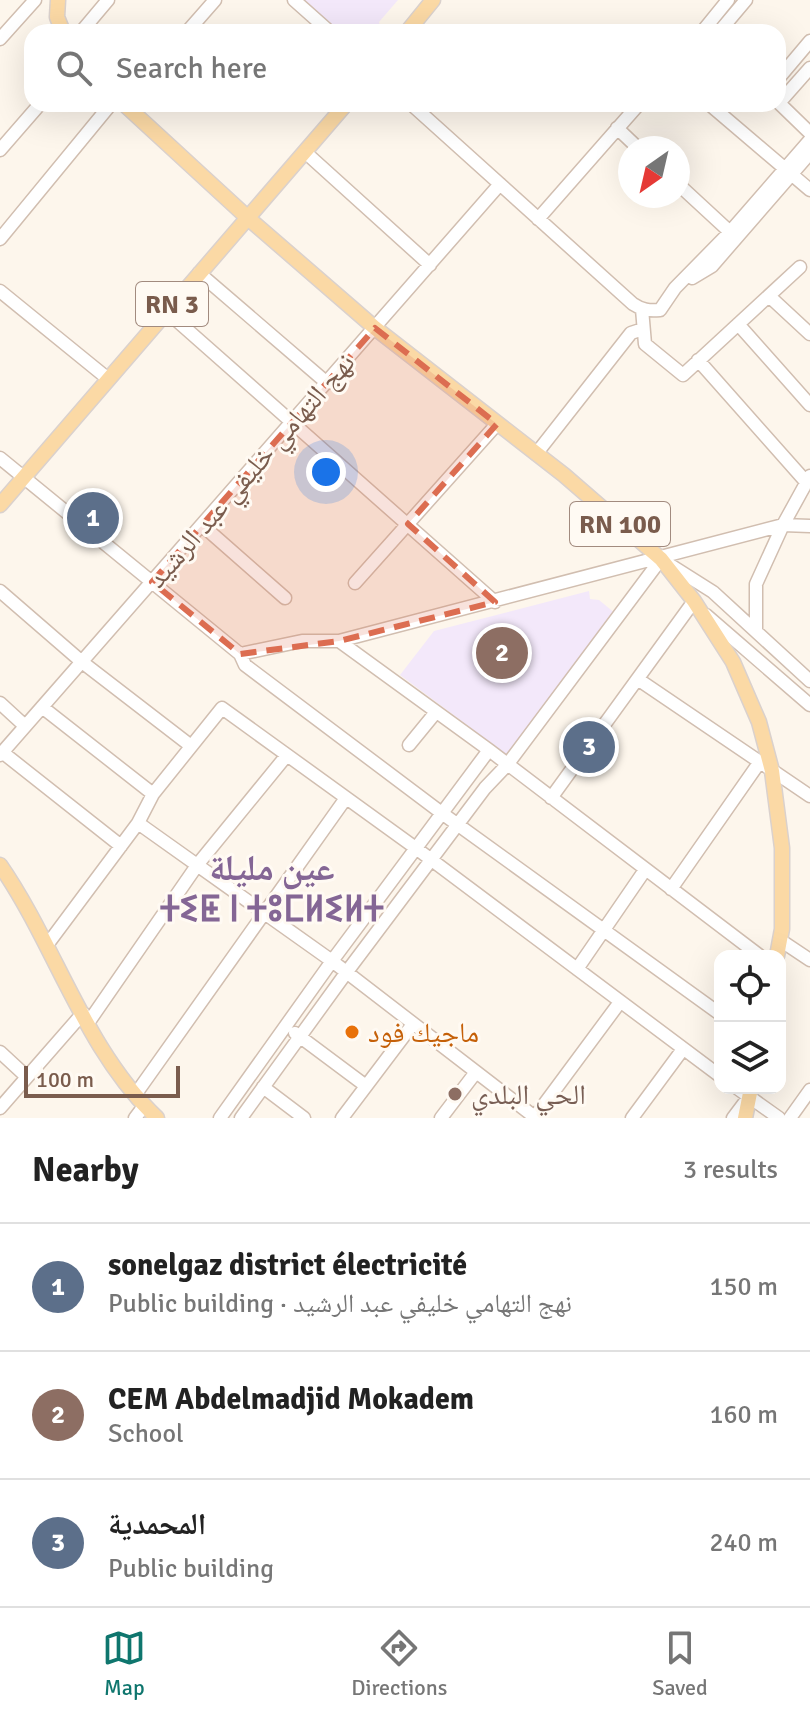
<!DOCTYPE html>
<html lang="en">
<head>
<meta charset="utf-8">
<style>
	:root { --surface:#fff; --page:#f2f2f2; --text:#222; --muted:#767676; --line:#e0e0e0; --accent:#0f766e }
	body { margin:0; font-family:Signika,"Noto Naskh Arabic","Noto Sans Tifinagh",sans-serif; background:var(--page); color:var(--text) }
	.controls { position:absolute; right:24px; bottom:24px; display:grid; overflow:hidden; border-radius:16px; box-shadow:0 8px 32px #0002 }
	.controls button { width:72px; height:72px; display:grid; place-items:center; padding:0; border:0; border-bottom:2px solid var(--line); background:var(--surface); color:var(--text); font:40px sans-serif }
	.compass { position:absolute; left:618px; top:136px; width:72px; height:72px; border-radius:50%; background:var(--surface); box-shadow:0 8px 32px #0002; rotate:214deg }
	.scale { position:absolute; left:24px; bottom:20px; width:156px; box-sizing:border-box; padding-left:8px; border:4px solid #7a5c4d; border-top:0; font-size:22px; line-height:28px; white-space:nowrap; color:#7a5c4d; -webkit-text-stroke:6px #fffaf3; paint-order:stroke }
	.you { position:absolute; left:326px; top:472px; width:28px; height:28px; margin:-20px; border:6px solid #fff; border-radius:50%; background:#1a73e8; box-shadow:0 0 0 12px #1a73e833 }
	.badge { display:grid; place-items:center; width:52px; height:52px; border-radius:50%; background:var(--accent); color:#fff; font-size:26px; font-weight:700 }
	.pin { position:absolute; translate:-50% -50%; border:4px solid #fff; box-shadow:0 2px 8px #0006 }
	.list { margin:0; padding:0; list-style:none }
	h2 { display:flex; justify-content:space-between; align-items:center; height:104px; margin:0; padding:0 32px; font-size:34px }
	h2 small { font-size:26px; font-weight:400; color:var(--muted) }
	.list li { display:grid; grid-template-columns:52px 1fr auto; gap:24px; align-items:center; box-sizing:border-box; height:128px; padding:0 32px; border-top:2px solid var(--line) }
	.list b { display:block; font-size:30px; white-space:nowrap }
	.list p { margin:0; font-size:26px; white-space:nowrap; color:var(--muted) }
	.list em { font-size:26px; font-style:normal; color:var(--muted) }
	.icon { flex:none; width:44px; height:44px; fill:none; stroke:currentColor; stroke-width:2; stroke-linecap:round; stroke-linejoin:round }
	.map { position:relative; flex:none; width:810px; height:1118px; overflow:hidden }
	.search { position:absolute; background:var(--surface); box-shadow:0 8px 32px #0002; left:24px; right:24px; top:24px; height:88px; display:flex; align-items:center; gap:20px; box-sizing:border-box; padding:0 28px; border-radius:24px; color:var(--muted); font-size:30px }
	.sheet { height:488px; background:var(--surface) }
	nav { display:flex; justify-content:space-around; align-items:center; box-sizing:border-box; height:112px; border-top:2px solid var(--line); background:var(--surface); font-size:22px; color:var(--muted) }
	nav a { display:grid; justify-items:center; gap:4px }
	nav .on { color:var(--accent) }
	.map>svg:first-child { display:block }
</style>
</head>
<body>
<div class="map">
<svg width="810" height="1118" viewBox="0 0 810 1118">
	<rect width="100%" height="100%" fill="#fdf6ec"/>
	<path fill="#f3e8fa" d="M303,0H398L379,22L381,32H339Z
		M589,591L590,599L599,600L616,614L507,755L400,675L434,631Z"/>
	<g fill="none" stroke-linecap="round" stroke-linejoin="round">
		<g stroke="#d1beb0" stroke-width="15">
			<path id="minor" d="M294,0L330,32
				M81,32L108,0
				M187,32L215,0
				M702,32L728,0
				M719,32L746,0
				M0,39L35,0
				M778,79L810,41
				M778,102L810,133
				M779,103L810,68
				M411,104L633,304C642,310 649,311 660,310L675,288L730,232L810,140
				M709,104L810,190
				M617,128L638,148
				M0,150L40,104
				M305,152L430,265
				M678,184L730,232
				M538,219L639,104
				M0,239L111,104
				M199,273L327,383
				M692,278L712,266L810,153
				M0,291L107,378
				M769,296L810,334
				M642,309L645,344L683,375L800,267
				M166,311L495,602
				M738,324L810,405
				M698,360L807,483
				M536,454L631,333L643,329
				M0,458L240,654L245,665L443,814L720,1014
				M202,525L285,598
				M664,561L713,592L810,681
				M355,583L497,424
				M0,591L82,662L191,746
				M706,615L810,705
				M756,631V584L783,525L810,476
				M339,641L489,750L760,956
				M240,654L302,641H339L783,525L810,526
				M639,680L810,796
				M0,703L25,726
				M42,707L153,794
				M409,745L436,712
				M2,752L121,846
				M0,755L500,184
				M551,798L694,601
				M138,823L332,961L536,1118
				M671,889L759,763
				M780,940L810,960
				M47,945L138,823L153,794L222,708L417,849L720,1076
				M577,969L645,870
				M88,1023L198,864L287,755
				M295,1033L366,1086
				M0,1052L27,1077
				M263,1087L304,1118
				M737,1088L779,1118
				M135,1095L346,798
				M0,1108L83,1013
				M135,1118L144,1106
				M220,1118L332,961L489,750
				M241,1118L346,973L485,788L507,765L661,559
				M342,1118L413,1024
				M441,1118L476,1072
				M534,1118L620,1002
				M632,1118L683,1049
				M733,1118L748,1098
				M790,1118L810,1090"/>
		</g>
		<g stroke="#dad1cd" stroke-width="17">
			<path id="major" d="M58,0L57,17L63,32
				M407,32L433,0
				M124,104L248,218L375,328L564,475L661,559L694,601L733,662L759,722L772,771L782,848V929L777,956
				M0,505L346,104
				M0,865C56,946 84,1049 157,1118
				M745,1118L751,1088"/>
		</g>
		<use href="#minor" stroke="#fff" stroke-width="12"/>
		<use href="#major" stroke="#fbd9a5" stroke-width="14"/>
	</g>
	<path fill="#dc6d51" fill-opacity="0.2" stroke="#dc6d51" stroke-width="6" stroke-dasharray="16 10" stroke-linejoin="round" d="M375,328L497,424L408,524L495,602L339,641L240,654L152,582Z"/>
	<circle fill="#e8710a" stroke="#fffaf3" stroke-width="3" cx="352" cy="1032" r="8"/>
	<circle fill="#8d6e63" stroke="#fffaf3" stroke-width="3" cx="455" cy="1094" r="8"/>
	<g text-anchor="middle" stroke-width="6" stroke-linejoin="round" paint-order="stroke">
		<g fill="#fffaf3" stroke="#a28b7f" stroke-width="2">
			<rect x="136" y="282" width="72" height="44" rx="6"/>
			<rect x="570" y="502" width="100" height="44" rx="6"/>
		</g>
		<g font-size="26" font-weight="bold" fill="#7a5c4d">
			<text x="172" y="313">RN 3</text>
			<text x="620" y="533">RN 100</text>
		</g>
		<g font-size="28" fill="#7a5c4d" stroke="#fffaf3">
			<text transform="translate(250 470) rotate(-49)" y="10">نهج التهامي خليفي عبد الرشيد</text>
		</g>
		<g font-size="28" fill="#c56008" stroke="#fffaf3" text-anchor="start">
			<text x="368" y="1042">ماجيك فود</text>
		</g>
		<g font-size="28" fill="#785e54" stroke="#fffaf3" text-anchor="start">
			<text x="471" y="1104">الحي البلدي</text>
		</g>
		<g font-size="36" font-weight="bold" fill="#846695" stroke="#fffaf3">
			<text x="272" y="880">عين مليلة<tspan x="272" dy="41">ⵜⵉⵟ ⵏ ⵜⵓⵎⵍⵉⵍⵜ</tspan></text>
		</g>
	</g>
</svg>
<div class="controls">
<button><svg class="icon" aria-label="locate" viewBox="0 0 24 24"><circle cx="12" cy="12" r="6"/><path d="M12 2v4M12 18v4M2 12h4M18 12h4"/></svg></button>
<button><svg class="icon" aria-label="layers" viewBox="0 0 24 24"><path d="M12 4l9 5-9 5-9-5zM3 14l9 5 9-5"/></svg></button>
</div>
<svg class="compass" viewBox="-18 -18 36 36"><path d="M0-13l5 13h-10z" fill="#e53935"/><path d="M0 13l5-13h-10z" fill="#767676"/></svg>
<div class="scale">100 m</div>
<div class="you"></div>
<div class="pin badge" style="left:93px;top:518px;background:#5c6f8a">1</div>
<div class="pin badge" style="left:502px;top:653px;background:#8d6e63">2</div>
<div class="pin badge" style="left:589px;top:747px;background:#5c6f8a">3</div>
<div class="search"><svg class="icon" aria-label="search" viewBox="0 0 24 24"><circle cx="10" cy="10" r="6"/><path d="M15 15l6 6"/></svg>Search here</div>
</div>
<section class="sheet">
<h2>Nearby<small>3 results</small></h2>
<ul class="list">
<li><span class="badge" style="background:#5c6f8a">1</span><div><b>sonelgaz district électricité</b><p>Public building · نهج التهامي خليفي عبد الرشيد</p></div><em>150 m</em></li>
<li><span class="badge" style="background:#8d6e63">2</span><div><b>CEM Abdelmadjid Mokadem</b><p>School</p></div><em>160 m</em></li>
<li><span class="badge" style="background:#5c6f8a">3</span><div><b>المحمدية</b><p>Public building</p></div><em>240 m</em></li>
</ul>
</section>
<nav>
<a class="on"><svg class="icon" aria-label="map" viewBox="0 0 24 24"><path d="M3 6l6-2 6 2 6-2v14l-6 2-6-2-6 2zM9 4v14M15 6v14"/></svg>Map</a>
<a><svg class="icon" aria-label="directions" viewBox="0 0 24 24"><path d="M12 3l9 9-9 9-9-9zM9 14v-3h6M13 9l2 2-2 2"/></svg>Directions</a>
<a><svg class="icon" aria-label="saved" viewBox="0 0 24 24"><path d="M7 4h10v16l-5-4-5 4z"/></svg>Saved</a>
</nav>
</body>
</html>
